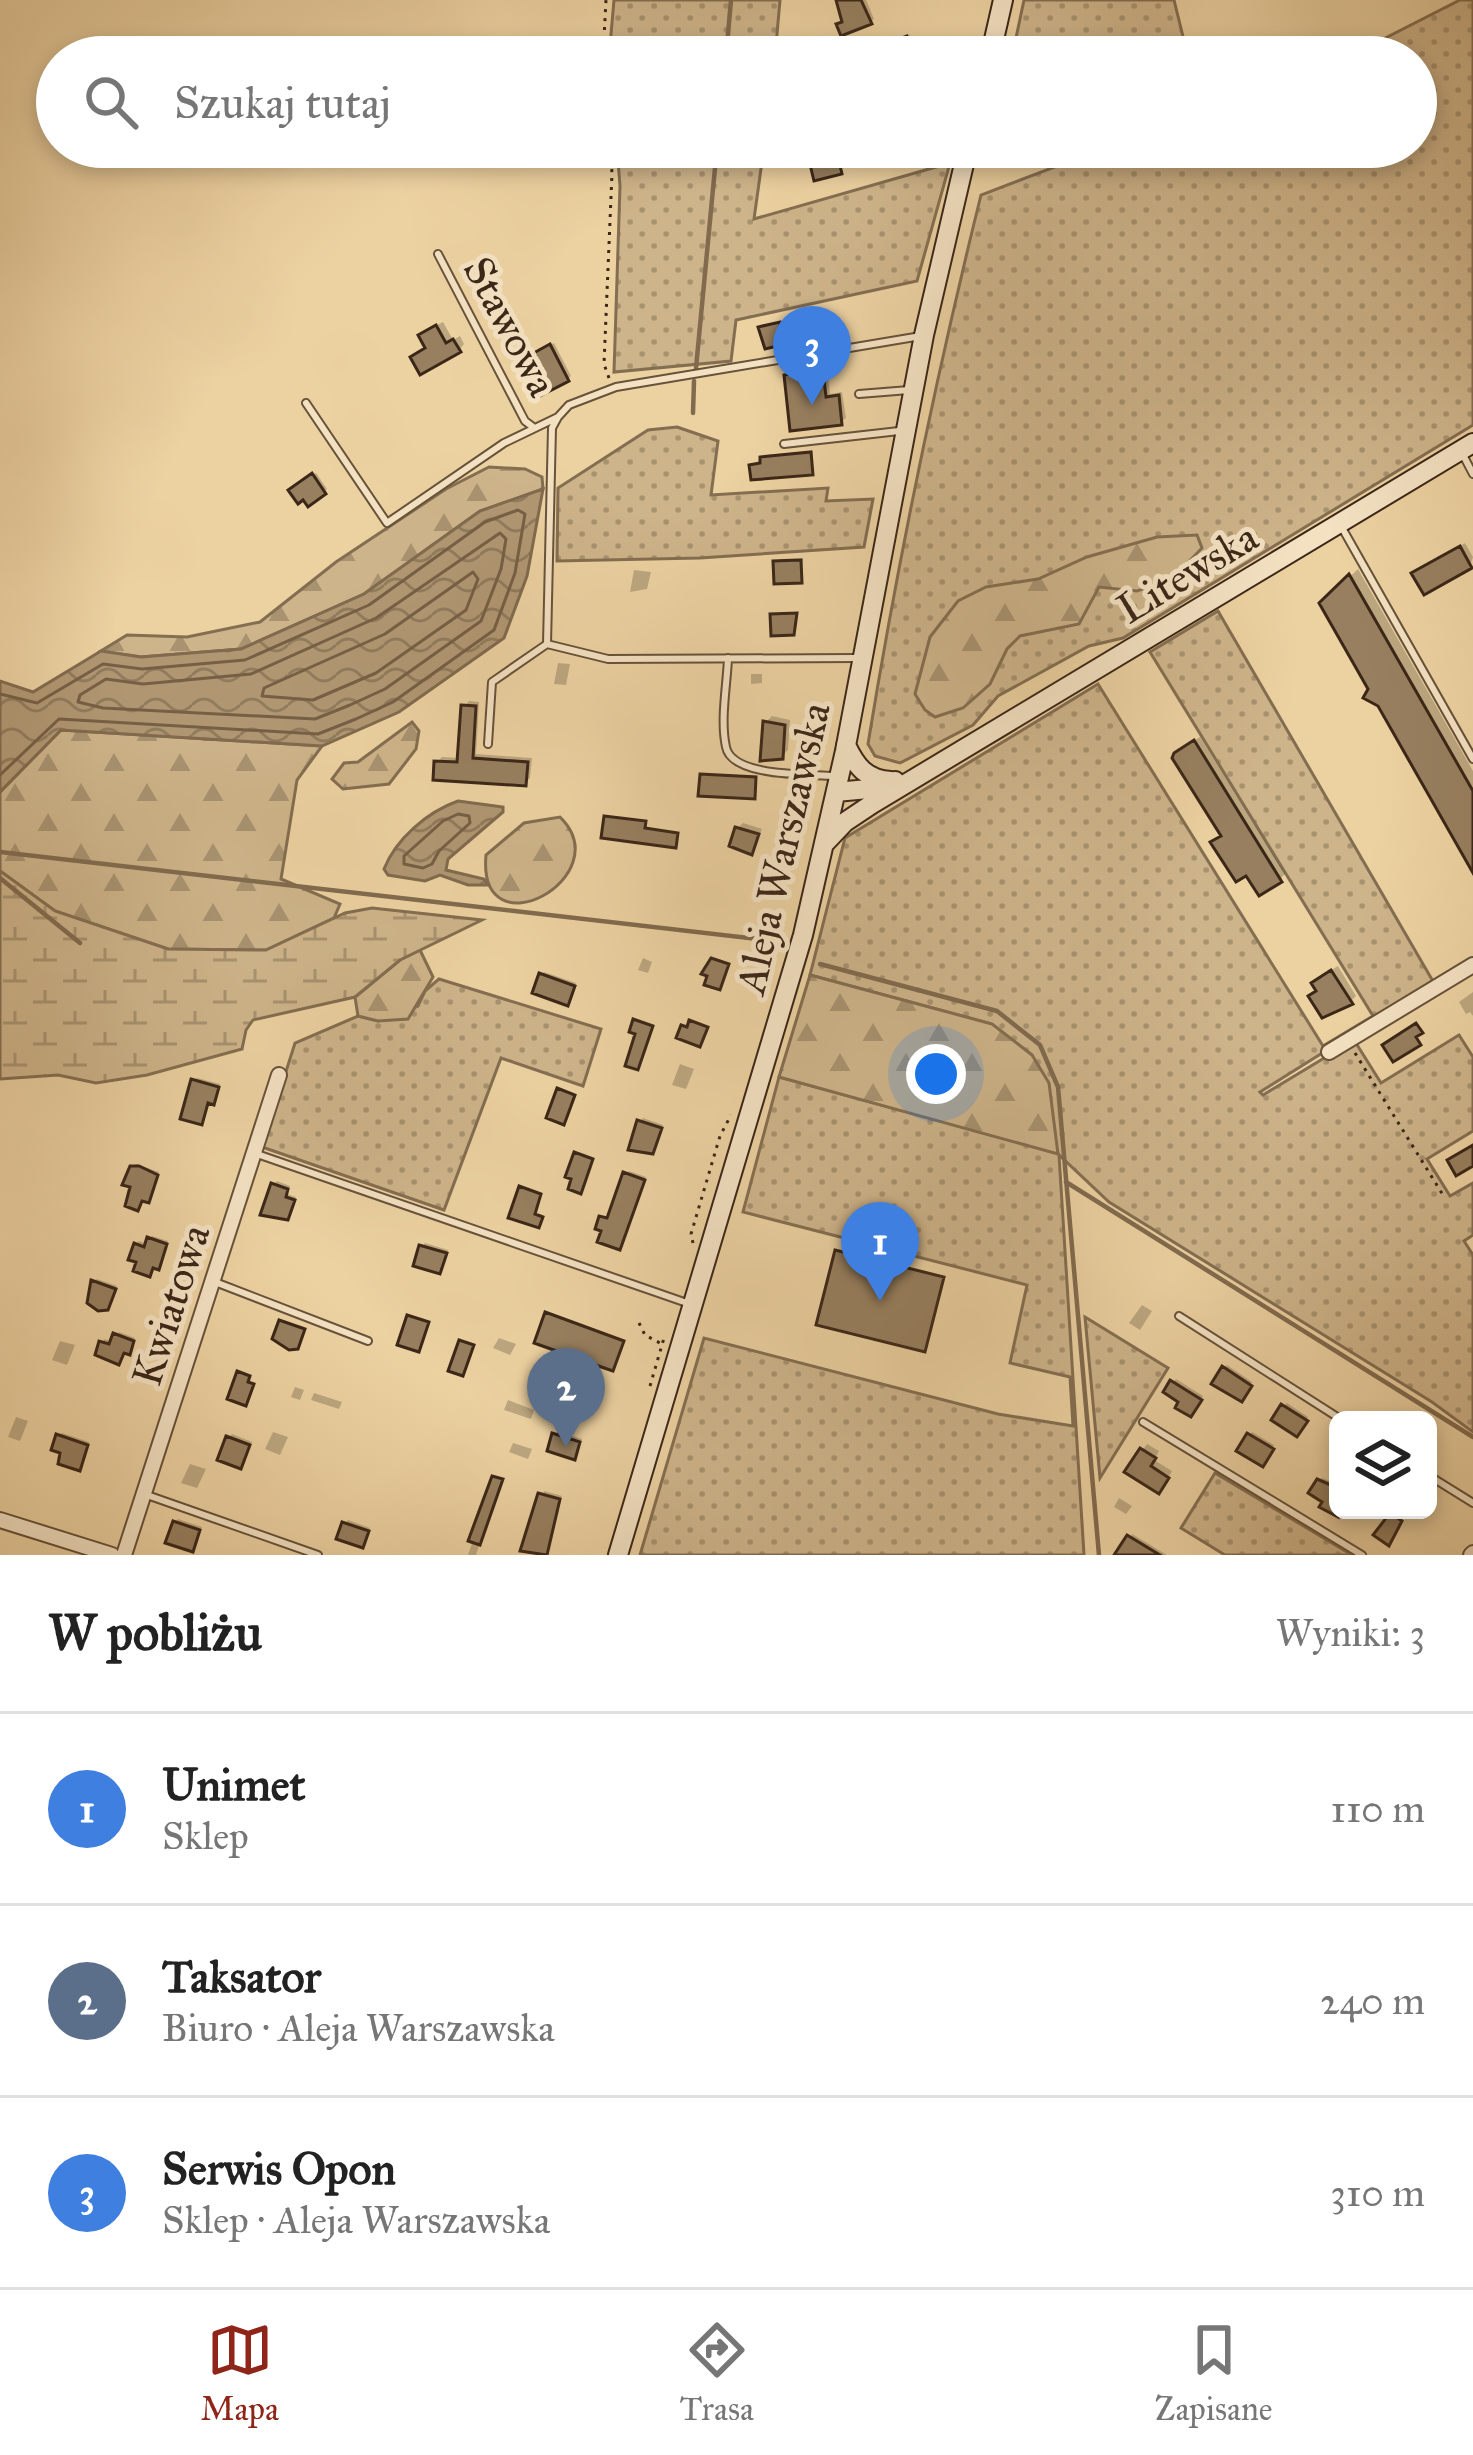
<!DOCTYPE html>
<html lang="pl">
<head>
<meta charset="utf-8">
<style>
	:root { --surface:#fff; --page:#f2f2f2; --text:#222; --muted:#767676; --line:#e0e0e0; --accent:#8f2418 }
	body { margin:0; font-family:"IM FELL Great Primer",serif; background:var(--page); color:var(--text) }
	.controls { position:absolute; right:36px; bottom:36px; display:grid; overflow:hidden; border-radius:18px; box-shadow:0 6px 18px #0003 }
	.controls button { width:108px; height:108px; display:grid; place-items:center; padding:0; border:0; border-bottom:3px solid var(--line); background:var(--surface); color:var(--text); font:60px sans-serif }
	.you { position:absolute; left:936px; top:1074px; width:42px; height:42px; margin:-30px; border:9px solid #fff; border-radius:50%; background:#1a73e8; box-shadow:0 0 0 18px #1a73e833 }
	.badge { display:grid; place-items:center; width:78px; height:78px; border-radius:50%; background:var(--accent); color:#fff; font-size:39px; font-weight:700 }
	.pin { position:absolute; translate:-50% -99px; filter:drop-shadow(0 3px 6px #0008) }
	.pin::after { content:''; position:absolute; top:63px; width:42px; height:36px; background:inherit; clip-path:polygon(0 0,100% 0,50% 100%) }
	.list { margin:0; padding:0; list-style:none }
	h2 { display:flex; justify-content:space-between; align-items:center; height:156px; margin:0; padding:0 48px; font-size:51px }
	h2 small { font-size:39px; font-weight:400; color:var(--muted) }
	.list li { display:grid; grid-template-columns:78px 1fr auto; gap:36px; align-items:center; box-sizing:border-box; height:192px; padding:0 48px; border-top:3px solid var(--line) }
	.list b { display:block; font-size:45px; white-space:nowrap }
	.list p { margin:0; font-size:39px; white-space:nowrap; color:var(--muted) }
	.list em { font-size:39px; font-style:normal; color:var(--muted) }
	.icon { flex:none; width:66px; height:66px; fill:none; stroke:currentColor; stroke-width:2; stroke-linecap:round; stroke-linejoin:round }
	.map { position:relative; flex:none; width:1473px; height:1555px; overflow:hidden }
	.search { position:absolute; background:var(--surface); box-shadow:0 6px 18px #0003; left:36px; right:36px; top:36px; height:132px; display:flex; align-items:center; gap:30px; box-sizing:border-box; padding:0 42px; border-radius:66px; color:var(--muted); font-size:45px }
	.sheet { height:732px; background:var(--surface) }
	nav { display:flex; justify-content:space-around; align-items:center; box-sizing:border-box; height:168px; border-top:3px solid var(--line); background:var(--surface); font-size:33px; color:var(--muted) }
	nav a { display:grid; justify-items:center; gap:6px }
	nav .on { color:var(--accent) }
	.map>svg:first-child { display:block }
</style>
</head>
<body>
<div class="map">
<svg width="1473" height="1555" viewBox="0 0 1473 1555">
	<defs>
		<pattern id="grass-dots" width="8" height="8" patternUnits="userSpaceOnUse" patternTransform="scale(3)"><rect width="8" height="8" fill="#ceb48a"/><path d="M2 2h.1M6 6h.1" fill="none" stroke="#a89270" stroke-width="1.8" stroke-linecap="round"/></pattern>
		<pattern id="forest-firs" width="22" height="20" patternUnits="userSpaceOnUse" patternTransform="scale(3)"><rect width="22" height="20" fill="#ceb48a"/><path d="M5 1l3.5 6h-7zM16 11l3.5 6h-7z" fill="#a89270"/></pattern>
		<pattern id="wetland-marsh" width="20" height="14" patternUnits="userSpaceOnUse" patternTransform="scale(3)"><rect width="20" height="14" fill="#ceb48a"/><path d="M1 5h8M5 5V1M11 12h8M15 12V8" fill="none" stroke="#a89270"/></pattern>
		<pattern id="water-waves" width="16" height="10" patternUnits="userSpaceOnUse" patternTransform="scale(3)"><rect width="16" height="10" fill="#b09772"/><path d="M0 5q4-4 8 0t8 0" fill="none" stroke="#907b5d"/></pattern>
	</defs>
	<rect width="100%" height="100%" fill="#ecd1a1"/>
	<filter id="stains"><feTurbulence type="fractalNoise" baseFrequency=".00167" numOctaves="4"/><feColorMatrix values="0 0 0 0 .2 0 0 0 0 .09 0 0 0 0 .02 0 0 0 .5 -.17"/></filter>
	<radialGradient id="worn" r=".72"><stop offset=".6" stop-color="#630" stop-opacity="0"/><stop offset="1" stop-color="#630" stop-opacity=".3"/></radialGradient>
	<path fill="url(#grass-dots)" stroke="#846e51" stroke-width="3" d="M614,0H780L775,57H609Z
		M1024,0H1174L1188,57H1012Z
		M1460,0H1473V425L1123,638L1089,646L998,696L973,725L900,763L875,756L868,744C898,560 936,377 981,195L1107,147H1416V57H1348Z
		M617,147H764L754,219L950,163L917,281L736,320L731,361L614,372L620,186Z
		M677,427L718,441L711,495L828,488L826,501L873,499L864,547L700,558L557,561L558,488L648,430Z
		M1218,611L1434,983L1260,1092L1263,1095L1354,1040L1381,1083L1459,1035L1473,1057V1131L1427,1159L1450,1196L1473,1183V1235L1464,1241L1473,1255V1432L1432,1402L1109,1202L1059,1155L1084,1555H640L704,1338L998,1414L1073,1426L1070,1377L1010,1363L1027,1285L743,1212L779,1077L1058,1153L1032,1055L992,1024L810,975L845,838L1098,684L1323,1046L1373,1016L1150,652Z
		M439,979L601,1029L583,1086L501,1058L444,1210L262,1147L295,1043L358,1016L378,1021L418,1006L425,991Z
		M1085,1317L1168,1368L1100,1478Z
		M1215,1473L1352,1555H1225L1181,1528Z"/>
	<path fill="url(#forest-firs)" stroke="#846e51" stroke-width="3" d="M489,467L525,469L542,477L543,489L480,511L364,594L241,649L141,657L101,651L127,635L187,637L260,622L336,562L446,489Z
		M1197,535L1202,548L1172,579L1137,591L1099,587L1079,624L1020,636L1007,649L990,684L963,708L935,717L925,710L915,694L930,637L958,601L986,587L1038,579L1087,557L1157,537Z
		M412,722L419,731L416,749L389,784L343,789L332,779L344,763L358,762Z
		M61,730L322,746L297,780L281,879L340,904L334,918L266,950L168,949L55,911L0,871V792Z
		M560,817C621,877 477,955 486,855L524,823Z
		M420,950L433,977L408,1019L378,1021L358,1016L355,997L400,960Z
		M810,975L992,1024L1032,1055L1049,1083L1058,1154L779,1077Z"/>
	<path fill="url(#wetland-marsh)" stroke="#846e51" stroke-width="3" d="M0,871L55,911L168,949L266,950L345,913L372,908L482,920L400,960L355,997L253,1020L246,1030L242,1049L147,1075L96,1083L58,1075L0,1079Z"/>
	<path fill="url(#water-waves)" stroke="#816a4e" stroke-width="3" d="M543,489L527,576L504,638L399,712L322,746L61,730L0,792V681L33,692L101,651L141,657L241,649L364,594L480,511Z
		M458,801L503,807V812L448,859L446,870L484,879L488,885H468L440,875L425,881L388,875L384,869C396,839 427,812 458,801Z"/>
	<path fill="#0003" d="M839,0H866L874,19L870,22Z
		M910,35L919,57H877L878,47Z
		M443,322L453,340L460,336L464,344L459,350L428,347L427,330Z
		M554,343L571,376L567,379L527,357Z
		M827,367L830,394L842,392L846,418L841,422L787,376L791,372Z
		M813,451L812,472L752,466L763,462L766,455Z
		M316,473L327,489L309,503L292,491Z
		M1465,543L1473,557L1470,566L1420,569Z
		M803,558L800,580L776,562L779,559Z
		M1358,569L1473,771V867L1323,603Z
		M634,570L651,572L647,589L630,592Z
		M558,663L570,664L566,685L554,684Z
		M751,674H762V683L751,684Z
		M469,701L479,702L476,754L532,758L530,778L525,783L437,762L442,757L461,758L464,707Z
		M772,716L790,720L788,750L782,756L766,722Z
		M1200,737L1285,874L1280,879L1247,872L1224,835L1183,748Z
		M743,823L762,829L751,852L738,828Z
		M643,958L652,962L648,973L638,970Z
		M1338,966L1356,996L1351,1001L1318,990L1320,977Z
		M544,972L576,983L570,1000L542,975Z
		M1473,992V1016L1470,1012L1466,1014L1459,1002Z
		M680,1064L694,1069L686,1089L672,1085Z
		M197,1078L220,1084L201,1122L194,1081Z
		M643,1118L663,1125L655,1148L640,1121Z
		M136,1164L159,1172L151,1196L143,1198L138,1208L133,1168Z
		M629,1171L646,1177L619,1247L602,1217L610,1216Z
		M277,1181L290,1186L287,1194L296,1197L290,1213L274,1184Z
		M152,1236L168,1241L161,1263L136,1245L139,1241L147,1244Z
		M425,1243L448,1250L440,1271L422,1246Z
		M97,1279L117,1286L107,1307L94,1282Z
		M1142,1305L1152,1311L1140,1330L1129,1323Z
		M119,1332L135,1338L129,1351L102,1342L105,1339L113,1342Z
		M499,1338L516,1344L510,1355L493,1348Z
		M60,1341L75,1345L67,1365L52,1360Z
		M1227,1365L1252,1382L1244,1395L1224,1368Z
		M1176,1379L1203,1396L1194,1411L1183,1401L1173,1382Z
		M295,1387L304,1390L300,1400L291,1397Z
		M314,1393L342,1402L339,1409L311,1400Z
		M508,1400L534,1410L531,1419L504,1410Z
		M1287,1403L1308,1417L1300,1430L1284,1406Z
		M16,1417L28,1421L20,1441L8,1437Z
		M558,1431L582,1439L574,1456L555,1435Z
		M273,1432L288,1437L280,1455L265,1449Z
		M1252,1432L1274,1445L1266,1460L1249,1435Z
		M62,1433L89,1442L82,1465L58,1436Z
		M232,1434L252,1442L241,1466L229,1437Z
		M513,1443L532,1449L528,1459L509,1452Z
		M1147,1444L1159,1451L1154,1460L1172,1471L1164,1485L1128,1471Z
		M190,1464L206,1469L197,1488L181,1483Z
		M495,1477L501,1478L476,1555H468Z
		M1322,1478L1338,1484V1510H1344L1340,1515L1323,1506L1319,1481Z
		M544,1491L562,1496L548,1553L541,1555L524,1549Z
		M1119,1498L1132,1506L1126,1514L1114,1507Z
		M178,1519L202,1527L192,1549L175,1522Z
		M348,1520L370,1528L362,1545L345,1523Z
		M1132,1534L1167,1555H1124Z"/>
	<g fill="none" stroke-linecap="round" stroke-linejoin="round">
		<path stroke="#765f45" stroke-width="3" d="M500,533L506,539L501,569L481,621L385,689L350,705L315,719L103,708L78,702L80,695L106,679L143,684L251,674L376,618Z
			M473,572L478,579L466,610L376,673L313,700L262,696L264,688L385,634Z
			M0,694L37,703L103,664L142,669L245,660L369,605L485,522L518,510L525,514L515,573L494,630L393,702L356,719L318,734L59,719L0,775
			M458,814L469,816L470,823L439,851L432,864L423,868L404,864V856L443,821Z"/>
		<path stroke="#816a4e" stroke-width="4.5" d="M726,57L731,0
			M696,368L717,147
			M693,413L694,381
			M0,852L775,941
			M0,878L80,943
			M820,964L997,1011L1040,1045L1058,1087L1099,1555
			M1066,1182L1473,1437"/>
	</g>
	<path fill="#977f5f" stroke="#3b2718" stroke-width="3" d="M836,0H861L872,24L841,36L836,24L842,22Z
		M907,36L915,57H855V56Z
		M836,149L842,174L814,181L808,156Z
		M780,322L782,345L765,349L758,327Z
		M436,325L446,343L453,339L461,352L420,375L410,357L425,348L418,335Z
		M550,344L569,381L540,396L521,360Z
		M823,370L826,397L839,395L842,425L790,431L784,375Z
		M811,452L813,475L751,480L749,465L760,463V457Z
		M312,473L326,494L308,507L303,500L298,504L288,490Z
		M1460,546L1472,568L1424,595L1411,573Z
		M801,560L802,583L774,584L773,561Z
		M1349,574L1473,791V873L1378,706L1363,698L1368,689L1319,603Z
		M797,613L794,635L771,636L770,614Z
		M461,705L476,706L473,758L528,762L526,786L433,780L434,761L457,762Z
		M763,721L785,725L783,759L760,761Z
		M1194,740L1282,882L1259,896L1246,876L1236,882L1210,842L1221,836L1172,758L1174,753Z
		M700,774L756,777L755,799L698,796Z
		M604,816L646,821L645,828L678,833L676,848L601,838Z
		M735,827L759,834L752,855L729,846Z
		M711,958L729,964L720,990L704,985L707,976L701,974Z
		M1331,970L1353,1004L1322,1018L1308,996L1316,991L1311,983Z
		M539,973L575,986L568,1006L532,993Z
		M633,1019L653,1026L638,1070L625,1066L635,1034L629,1032Z
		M689,1020L708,1027L700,1047L676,1038L681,1025L687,1027Z
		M1416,1023L1423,1033L1416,1037L1421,1045L1393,1062L1382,1045Z
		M191,1079L219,1087L214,1105L208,1103L202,1125L180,1119Z
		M557,1088L575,1095L564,1125L546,1118Z
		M637,1120L662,1128L653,1154L628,1150Z
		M1473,1145V1166L1456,1176L1447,1160Z
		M574,1152L593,1159L581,1194L568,1189L571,1179L565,1177Z
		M130,1166H139L158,1175L149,1203L142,1201L138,1211L125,1206L130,1187L122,1185Z
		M623,1172L645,1180L620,1250L597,1242L601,1231L595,1229L599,1216L607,1218Z
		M271,1183L288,1189L286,1197L295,1200L288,1220L260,1215Z
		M519,1186L541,1194L535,1214L543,1217L539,1228L508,1218Z
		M147,1237L167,1244L159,1270L153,1268L150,1277L133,1271L136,1262L128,1260L134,1243L144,1247Z
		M419,1245L447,1253L440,1274L413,1266Z
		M835,1250L944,1277L925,1352L816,1325Z
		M91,1280L116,1289L108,1310L98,1311L87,1303Z
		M545,1312L624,1341L613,1371L584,1361L568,1401L549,1394L565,1354L534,1343Z
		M407,1315L429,1322L419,1352L397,1345Z
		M279,1320L305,1329L298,1349L289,1350L272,1339Z
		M113,1333L134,1341L130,1355L124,1353L119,1365L95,1355L99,1341L109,1344Z
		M459,1340L474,1345L463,1376L448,1371Z
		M1222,1366L1252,1386L1242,1402L1211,1384Z
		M237,1371L250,1376L248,1382L254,1384L246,1406L227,1399Z
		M1170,1380L1202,1400L1191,1417L1175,1408L1178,1402L1163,1392Z
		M1281,1404L1308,1421L1297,1437L1271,1420Z
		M552,1433L580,1442L575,1460L547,1451Z
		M1247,1433L1274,1449L1263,1467L1236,1451Z
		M56,1434L88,1445L80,1471L58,1464L60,1453L51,1450Z
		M226,1436L250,1445L241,1469L217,1460Z
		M1140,1448L1156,1458L1151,1466L1169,1478L1159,1494L1124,1472Z
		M492,1476L503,1479L480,1545L468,1541Z
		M1317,1479L1338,1488V1517L1319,1507L1322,1502L1308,1493Z
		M538,1493L560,1499L547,1555L520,1551Z
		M1390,1513L1402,1521L1389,1546L1373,1535Z
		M173,1521L200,1530L193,1552L165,1543Z
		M342,1522L369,1531L363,1548L336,1539Z
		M1127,1535L1160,1555H1114Z"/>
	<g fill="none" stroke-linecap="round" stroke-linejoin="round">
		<g stroke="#67523a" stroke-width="10">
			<path id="lane" d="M438,254L525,421L533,427
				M859,394L909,390
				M306,403L387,523L504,443L558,417L569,405L616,387L921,336
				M784,444L899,431
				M1462,453L1473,474
				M1341,526L1473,759
				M547,644L552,428L558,417
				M728,658C727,685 720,720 726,747C732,777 807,774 833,776
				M488,744L492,682L547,644L608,659L857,658
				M257,1154L687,1303
				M215,1282L368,1341
				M1179,1316L1342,1420
				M1143,1422L1362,1555
				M1428,1475L1473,1503
				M147,1495L318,1555"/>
		</g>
		<g stroke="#67523a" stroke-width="18">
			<path id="street" d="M1329,1052L1473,965
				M0,1520L112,1555
				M124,1555L279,1075
				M1471,1555L1473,1553"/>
		</g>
		<g stroke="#3b2718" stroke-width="22">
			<path id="secondary" d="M990,57L1003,0
				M846,745C856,766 866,780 891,781
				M836,792L868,789L895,781
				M826,842L845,822L872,804L1473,443
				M618,1555L803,935L845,751L924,335L968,147"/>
		</g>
		<path stroke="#3b2718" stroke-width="3" stroke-dasharray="3 6" stroke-linecap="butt" d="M603,57L606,0
			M609,378L604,364L612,173L610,147
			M1355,1053L1443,1195
			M693,1243L691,1234L720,1136L731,1115
			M639,1323L645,1335L660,1343
			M650,1386L664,1338"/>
		<use href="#lane" stroke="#f3e1c2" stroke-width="6"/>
		<use href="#street" stroke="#f3e1c2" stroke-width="14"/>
		<use href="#secondary" stroke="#f3e1c2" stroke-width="18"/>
	</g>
	<g text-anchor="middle" stroke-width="10" stroke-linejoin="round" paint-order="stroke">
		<g font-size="42" fill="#3b2718" stroke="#f3e1c2">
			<text transform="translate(511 326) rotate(62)" y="15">Stawowa</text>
			<text transform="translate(1187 572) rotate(-31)" y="15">Litewska</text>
			<text transform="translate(782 848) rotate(-77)" y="15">Aleja Warszawska</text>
			<text transform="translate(170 1305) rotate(-72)" y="15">Kwiatowa</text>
		</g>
	</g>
	<rect width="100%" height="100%" filter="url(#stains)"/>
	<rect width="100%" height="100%" fill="url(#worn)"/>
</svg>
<div class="controls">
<button><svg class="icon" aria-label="layers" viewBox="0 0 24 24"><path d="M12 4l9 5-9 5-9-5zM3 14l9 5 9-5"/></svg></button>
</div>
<div class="you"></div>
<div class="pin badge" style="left:880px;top:1301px;background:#3f7fe0">1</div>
<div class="pin badge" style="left:566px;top:1447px;background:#5c6f8a">2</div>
<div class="pin badge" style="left:812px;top:405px;background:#3f7fe0">3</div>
<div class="search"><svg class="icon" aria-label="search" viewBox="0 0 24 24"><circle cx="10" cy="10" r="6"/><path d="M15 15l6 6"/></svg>Szukaj tutaj</div>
</div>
<section class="sheet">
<h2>W pobliżu<small>Wyniki: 3</small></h2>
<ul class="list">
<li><span class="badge" style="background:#3f7fe0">1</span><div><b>Unimet</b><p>Sklep</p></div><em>110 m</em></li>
<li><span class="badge" style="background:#5c6f8a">2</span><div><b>Taksator</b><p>Biuro · Aleja Warszawska</p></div><em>240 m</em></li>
<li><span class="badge" style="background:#3f7fe0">3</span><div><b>Serwis Opon</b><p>Sklep · Aleja Warszawska</p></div><em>310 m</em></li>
</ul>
</section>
<nav>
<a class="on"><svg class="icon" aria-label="map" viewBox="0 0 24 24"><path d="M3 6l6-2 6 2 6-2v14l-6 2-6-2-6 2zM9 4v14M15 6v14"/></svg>Mapa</a>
<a><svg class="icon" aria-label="directions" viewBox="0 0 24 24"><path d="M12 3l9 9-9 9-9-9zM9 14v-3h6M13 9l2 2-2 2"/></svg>Trasa</a>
<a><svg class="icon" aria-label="saved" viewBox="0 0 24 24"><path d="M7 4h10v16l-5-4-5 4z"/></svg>Zapisane</a>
</nav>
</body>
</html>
